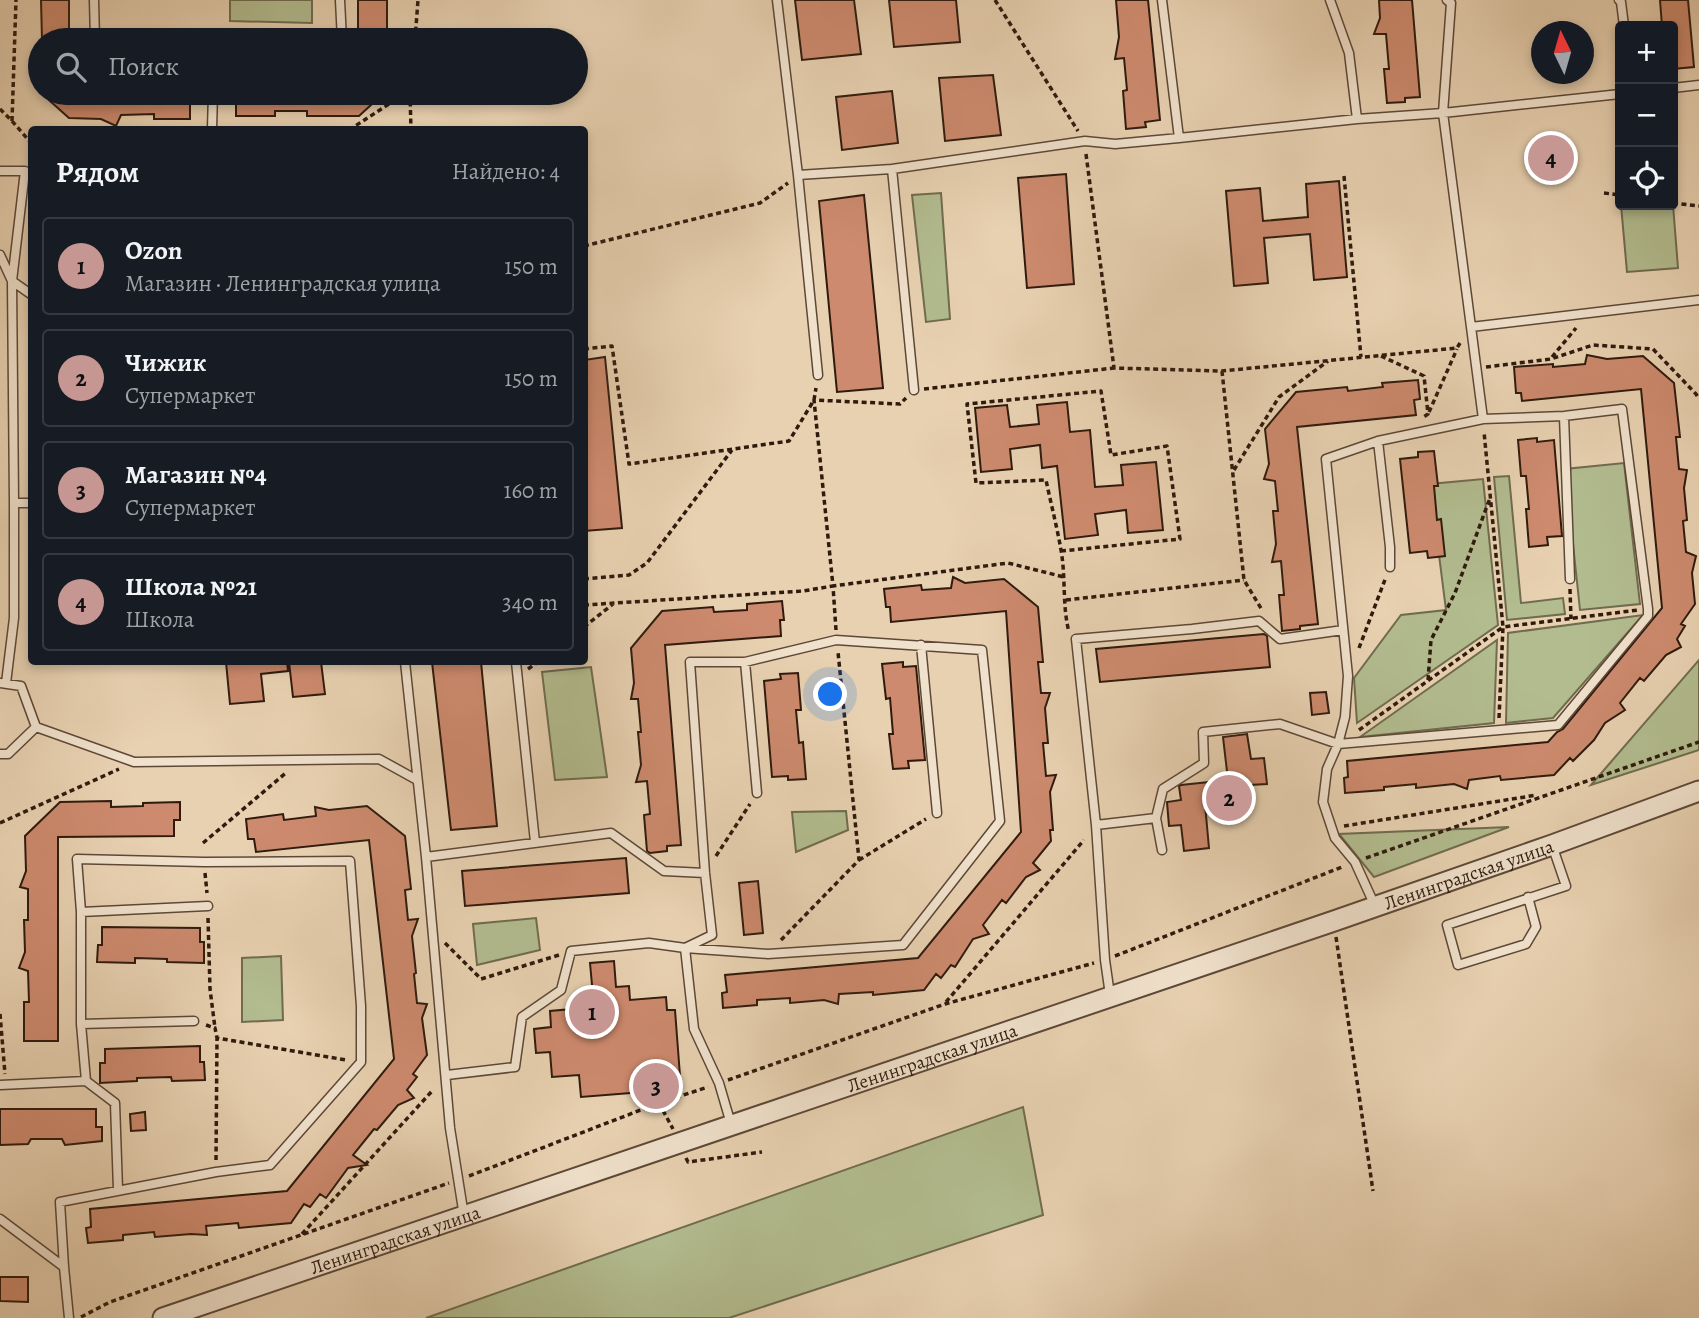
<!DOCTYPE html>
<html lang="ru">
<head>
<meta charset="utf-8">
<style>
	:root { --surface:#171b24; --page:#242831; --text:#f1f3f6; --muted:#9ea1a6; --line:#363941; --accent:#c59692 }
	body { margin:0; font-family:Alegreya,serif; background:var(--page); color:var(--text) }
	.controls { position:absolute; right:21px; top:21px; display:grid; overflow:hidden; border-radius:7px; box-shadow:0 4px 10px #0003 }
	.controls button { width:63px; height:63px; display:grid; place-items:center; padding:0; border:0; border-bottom:2px solid var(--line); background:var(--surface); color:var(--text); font:35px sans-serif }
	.compass { position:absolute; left:1531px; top:21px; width:63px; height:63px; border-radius:50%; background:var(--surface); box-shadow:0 4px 10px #0003; rotate:355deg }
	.you { position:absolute; left:831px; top:695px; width:24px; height:24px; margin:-18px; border:5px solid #fff; border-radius:50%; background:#1a73e8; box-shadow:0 0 0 10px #1a73e833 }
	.badge { display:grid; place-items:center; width:46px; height:46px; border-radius:50%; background:var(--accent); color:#111; font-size:23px; font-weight:700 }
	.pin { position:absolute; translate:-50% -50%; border:4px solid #fff; box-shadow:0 2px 7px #0006 }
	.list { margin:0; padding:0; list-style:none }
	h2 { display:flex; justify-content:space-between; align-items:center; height:91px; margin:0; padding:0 28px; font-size:30px }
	h2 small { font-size:23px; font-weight:400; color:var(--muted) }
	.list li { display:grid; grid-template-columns:46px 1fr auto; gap:21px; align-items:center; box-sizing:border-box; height:98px; margin:0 14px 14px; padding:0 14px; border:2px solid var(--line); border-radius:7px }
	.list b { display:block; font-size:26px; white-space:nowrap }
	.list p { margin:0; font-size:23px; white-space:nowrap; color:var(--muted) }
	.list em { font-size:23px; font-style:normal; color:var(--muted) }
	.icon { flex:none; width:38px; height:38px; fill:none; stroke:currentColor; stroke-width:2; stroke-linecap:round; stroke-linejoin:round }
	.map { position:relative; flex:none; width:1699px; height:1318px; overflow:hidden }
	.search { position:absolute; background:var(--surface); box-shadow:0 4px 10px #0003; left:28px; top:28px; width:560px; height:77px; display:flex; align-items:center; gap:18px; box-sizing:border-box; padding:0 24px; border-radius:38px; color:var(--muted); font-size:26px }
	.panel { position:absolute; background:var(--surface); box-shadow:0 4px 10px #0003; left:28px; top:126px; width:560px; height:539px; border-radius:7px }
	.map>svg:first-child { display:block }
</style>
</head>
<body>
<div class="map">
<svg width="1699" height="1318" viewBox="0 0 1699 1318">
	<rect width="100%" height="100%" fill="#e8d1b1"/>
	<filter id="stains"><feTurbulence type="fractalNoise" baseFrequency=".00286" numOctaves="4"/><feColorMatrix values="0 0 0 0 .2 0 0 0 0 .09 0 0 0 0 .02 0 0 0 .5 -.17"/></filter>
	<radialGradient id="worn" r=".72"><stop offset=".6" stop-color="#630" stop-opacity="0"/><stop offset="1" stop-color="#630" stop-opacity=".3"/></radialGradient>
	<path fill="#b2bc8f" stroke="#706c4e" stroke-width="2" d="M230,0H312V23L230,21Z
		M941,193L950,319L926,322L912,195Z
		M1621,205H1673L1678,268L1627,272Z
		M1624,463L1640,604L1580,610L1565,469Z
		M1509,476L1521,603L1563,598L1565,614L1507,620L1494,477Z
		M1483,479L1498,625L1357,723L1354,678L1401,615L1446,610L1430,484Z
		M1643,615L1553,718L1506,723L1508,633Z
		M1497,640L1494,723L1360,737Z
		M1699,660V750L1591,785Z
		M591,667L607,777L555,780L542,672Z
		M846,811L848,830L796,852L792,812Z
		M1509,827L1374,877L1339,834Z
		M536,918L540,950L477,965L473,924Z
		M281,956L283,1020L242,1022V958Z
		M1023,1107L1043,1215L729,1318H426Z"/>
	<path fill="#cd8a6e" stroke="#2f1b0e" stroke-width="2" d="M41,0H69V40H42Z
		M358,0H387V40H358Z
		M795,0H854L861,54L802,60Z
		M889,0H956L960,42L894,47Z
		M1116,0H1148L1160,120L1145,122L1146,127L1126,129L1123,91L1127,90L1124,58L1115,59L1119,37Z
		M1379,0H1412L1420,97L1405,98V102L1387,103L1384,69H1389L1386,34H1374L1380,18Z
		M1660,0H1688L1694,67L1673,69V26H1662Z
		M993,75L1001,135L945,141L939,78Z
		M892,91L898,143L842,150L836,97Z
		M41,93H184L185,102H190V119H154V114L121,115L116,126L101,119L69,118Z
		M242,93H384L359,116H307V111H275V116H236V98H242Z
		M1066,174L1074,284L1027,288L1018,178Z
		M1339,181L1347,277L1314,280L1310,234L1264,238L1268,283L1234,286L1226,191L1260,188L1263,221L1308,217L1306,184Z
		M864,195L883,388L837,392L819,201Z
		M1587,355L1607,359L1643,356L1674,383L1680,437H1676L1679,469L1687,470L1684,488L1687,520L1683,521L1686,552L1696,556L1692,573L1695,604L1681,624L1685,626L1677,639L1681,647L1666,655L1644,681L1640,678L1620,703L1625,710L1605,723L1594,740L1573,761L1570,758L1554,775L1501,780L1500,776L1469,780L1467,789L1454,784L1416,788V784L1384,787V790L1345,793L1344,778L1348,777L1347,761L1548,742L1557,732L1563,729L1662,608L1641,389L1522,401L1521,393H1516L1514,367L1553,364V367L1585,364Z
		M605,357L622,528L584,531V360Z
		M1418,380L1420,399L1414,400L1416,415L1297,427L1318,624L1300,626V629L1282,631L1279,595H1284L1281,561L1272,562L1276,544L1273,511H1278L1275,481L1264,479L1269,464L1265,429L1296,392L1347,387L1348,391L1383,387L1382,383Z
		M1067,402L1070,432L1090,430L1095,487L1123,485L1121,465L1156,462L1163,530L1128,533L1126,510L1095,514L1098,535L1065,539L1057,466L1042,468L1040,445L1010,449L1012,469L981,472L975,408L1007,405L1010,427L1039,424L1037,405Z
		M1537,438V442L1554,440L1562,536L1547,537L1548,545L1529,547L1526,509H1529L1526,476H1521L1518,440Z
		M1434,451L1438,486H1434L1437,520L1441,519L1445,556L1428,558L1427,551L1410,553L1400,459L1418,457V452Z
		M953,577L965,583L1004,579L1038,607L1043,662H1038L1041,693H1050L1045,708L1048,743H1043L1046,776L1056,775L1050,792L1053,830H1050L1051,841L1033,863L1040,870L1026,877L1006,903L1002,900L983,925L989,934L973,939L955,967L951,965L941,978L936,974L924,990L873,995V992L839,994L838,1004L824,1000L790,1003V998L757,1000V1005L723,1008L722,993L727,992L725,975L918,958L1021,832L1006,611L891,622L890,607H886L884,589L921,585L922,590L951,588Z
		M782,601L784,620H780L781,636L665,645L681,845L667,846V851L650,853L647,851L644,815L650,814L647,781L636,782L641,765L638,732H641L638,699H631L634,683L631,648L662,611L713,607L714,612L747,610V604Z
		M1264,634L1267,636L1270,667L1100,682L1096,649Z
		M226,662H287L288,671L261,674L264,701L230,704Z
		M289,662H321L325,694L293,697Z
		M432,662H481L497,826L451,830Z
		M903,662V667L916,666L925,760L908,761L909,768L893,769L889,734H893L890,698L886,699L882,664Z
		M798,673L801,710H796L799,743L803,742L806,779L788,780V776L772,777L764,681L781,679L780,674Z
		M1326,692L1329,713L1312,715L1310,693Z
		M1247,734L1251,759L1264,758L1267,784L1250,785L1251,799L1205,804L1209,848L1184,851L1181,825L1169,826L1167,802L1181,800L1179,786L1181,785L1228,780L1223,737Z
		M111,801V807L143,806V803L180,802V820H174V836L58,837V1041H24V1002H29L28,971L19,968L25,952L24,920H28V889L20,887L26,871L25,836L60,802Z
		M367,806L405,836L411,889L405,890L408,920L418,919L412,936L416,973L414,974L417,1003L427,1004L422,1018L427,1055L413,1074L417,1077L407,1090L414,1098L398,1105L377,1130L374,1129L353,1155L367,1165L348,1168L326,1198L320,1194L310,1207L304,1204L291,1223L239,1228L238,1223L206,1226L207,1235L191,1234L155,1237L154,1232L123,1235V1240L88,1243L86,1228L91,1227L90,1209L287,1191L394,1059L369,840L256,852L254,839H248L246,819L283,814L284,820L316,816L315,807L329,810Z
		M626,858L629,893L465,906L462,871Z
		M758,881L763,933L744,935L739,883Z
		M102,927L200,928V942H204V963L167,962V959L135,958V963L97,962L98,945H102Z
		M614,961L616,987L629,986L630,1000L666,997L667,1010H675L681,1089L581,1097L579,1075L552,1077L550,1052L536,1053L534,1029L551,1027L550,1011L594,1007L590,963Z
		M200,1046V1062H204L205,1080L172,1081L171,1077L137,1078V1081L100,1083V1063H105V1049Z
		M0,1109H96V1127H102V1141L65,1145L62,1139H31L28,1144L0,1145Z
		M145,1112L146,1130L131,1131L130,1114Z
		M0,1277H28V1302L0,1301Z"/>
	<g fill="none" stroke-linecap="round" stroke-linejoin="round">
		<g stroke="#5d4837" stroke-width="11">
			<path id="service" d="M94,0L95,40
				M340,0L342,40
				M777,0L798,175L818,375
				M1162,0L1179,138
				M1330,0L1349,53L1357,119
				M1447,0L1451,3L1443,113L1471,327
				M1619,0L1621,2L1624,26
				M1673,88L1699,85
				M210,130L212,129L213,93
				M0,171H25L12,281L14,503
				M798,175L892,169
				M0,255L12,281L32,295
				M914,390L892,169L1085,141L1115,144L1179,138L1357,119L1443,113L1620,94
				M1564,416L1570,579
				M1483,419L1471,327L1699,300
				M921,645L937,813
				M405,662L426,857
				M516,662L535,842
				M745,662L757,793
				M0,683L21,686L36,727L134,762L379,759L417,780
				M6,683L14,618V503H32
				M0,754H8L36,727
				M1156,818L1162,850
				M1096,825L1076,639L1192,629L1259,621L1280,639L1343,630
				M1528,897L1536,927L1526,944L1458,965L1447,925L1566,886L1552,845
				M1375,906L1355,862L1335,838L1323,802L1327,769L1338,744L1345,717L1348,676L1326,459L1378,441L1390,547V567
				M81,912L208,906
				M1110,995L1105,960L1096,825L1156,818L1163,789L1204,763L1203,732L1280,724L1338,744L1558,725L1648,616V609L1622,409L1564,416L1483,419L1378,441
				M81,1024L194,1021
				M447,1075L515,1067L522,1017L561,990L571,951L649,943L685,948L712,935L705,873L690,662H745L836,640L982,650L1000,821L903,945L768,954L685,948L694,1029L719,1083L731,1124
				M86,1081L115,1103L118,1190
				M0,1085L86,1081L81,1024V912L77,859L204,862L350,861L361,1006V1062L270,1165L216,1172L60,1202L64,1267L69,1318
				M464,1216L450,1128L426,857L611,833L664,871L705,873
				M0,1219L64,1267"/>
		</g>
		<g stroke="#5d4837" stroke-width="23">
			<g id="tertiary">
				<path id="s1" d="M163,1318L1334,921L1552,845L1699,791"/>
			</g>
		</g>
		<path stroke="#2f1b0e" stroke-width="3.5" stroke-dasharray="5 3.5" stroke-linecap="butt" d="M995,0L1078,131
			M415,40L418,0
			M410,93L411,130
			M0,109L12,121L32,144
			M12,121L16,0
			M349,130L406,93
			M1086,154L1114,368L1222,371L1457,348L1460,343
			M1344,176L1361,357
			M1604,193L1620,195
			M1673,203L1699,206
			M584,246L760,203L788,183
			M584,349L612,346L629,464L789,441L814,400L816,388
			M1381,356L1424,376L1428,414L1422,418
			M1552,357L1576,328
			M1486,367L1551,359L1593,345L1653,349L1696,394L1699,399
			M1222,371L1244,580L1262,610
			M924,389L1114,368
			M1429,412L1457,349
			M1234,470L1279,397L1328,361
			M1061,551L1180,539L1167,446L1111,455L1101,391L967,404L976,483L1046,480C1051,504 1057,527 1061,550C1066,578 1062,605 1069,632
			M584,579L629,575L647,563L732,450
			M1570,589L1571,619
			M1066,600L1244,580
			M584,605L803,591L833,586L814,400L900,404L906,398
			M584,627L613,604
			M836,630L833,586L1008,563L1064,577
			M1359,648L1386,577
			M528,669L538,662
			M1428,680L1431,640L1455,593L1490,498
			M1499,718L1503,627L1638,610
			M1359,730L1503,627L1484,432
			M0,823L119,769
			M1344,826L1537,795
			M203,843L287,772
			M716,856L750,804
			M1366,858L1699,742
			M859,860L926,819
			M205,873L207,893
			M208,918L210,989L215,1028
			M1336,937L1373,1191
			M781,940L859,860L838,652
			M445,943L481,979L559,955
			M1115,956L1342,867
			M946,1002L1084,840
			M0,1014L5,1074
			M206,1025L215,1028L217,1038L346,1060
			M728,1080L945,1004L1094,963
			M659,1103L673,1129
			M686,1158L688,1162L762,1152
			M216,1160L217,1038
			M469,1176L659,1103L708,1087
			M302,1234L433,1090
			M81,1317L110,1302L449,1183"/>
		<use href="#service" stroke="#f0e1cc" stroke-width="8"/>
		<use href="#tertiary" stroke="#f0e1cc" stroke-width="19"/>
	</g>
	<g text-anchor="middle" stroke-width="5" stroke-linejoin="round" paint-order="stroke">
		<g font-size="19" fill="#2f1b0e" stroke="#f0e1cc">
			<text dy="7" stroke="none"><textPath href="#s1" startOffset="1379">Ленинградская улица</textPath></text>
			<text dy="7" stroke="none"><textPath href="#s1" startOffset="812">Ленинградская улица</textPath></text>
			<text dy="7" stroke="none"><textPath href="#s1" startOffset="245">Ленинградская улица</textPath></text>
		</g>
	</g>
	<rect width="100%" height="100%" filter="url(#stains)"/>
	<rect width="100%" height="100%" fill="url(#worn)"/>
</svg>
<div class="controls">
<button>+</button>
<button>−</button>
<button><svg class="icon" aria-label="locate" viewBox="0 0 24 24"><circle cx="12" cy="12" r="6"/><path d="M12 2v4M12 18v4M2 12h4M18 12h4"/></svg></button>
</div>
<svg class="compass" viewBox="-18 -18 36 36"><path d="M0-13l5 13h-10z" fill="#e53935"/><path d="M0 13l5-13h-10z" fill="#9ea1a6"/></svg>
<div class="you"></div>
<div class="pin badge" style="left:592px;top:1012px">1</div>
<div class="pin badge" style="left:1229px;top:798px">2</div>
<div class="pin badge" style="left:656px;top:1086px">3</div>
<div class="pin badge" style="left:1551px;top:158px">4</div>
<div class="search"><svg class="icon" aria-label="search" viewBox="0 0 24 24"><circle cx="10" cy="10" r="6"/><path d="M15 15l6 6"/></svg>Поиск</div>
<section class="panel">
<h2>Рядом<small>Найдено: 4</small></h2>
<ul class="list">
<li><span class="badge">1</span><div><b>Ozon</b><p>Магазин · Ленинградская улица</p></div><em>150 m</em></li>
<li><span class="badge">2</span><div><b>Чижик</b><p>Супермаркет</p></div><em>150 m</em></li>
<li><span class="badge">3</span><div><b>Магазин №4</b><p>Супермаркет</p></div><em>160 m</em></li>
<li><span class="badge">4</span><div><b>Школа №21</b><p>Школа</p></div><em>340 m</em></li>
</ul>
</section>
</div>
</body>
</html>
